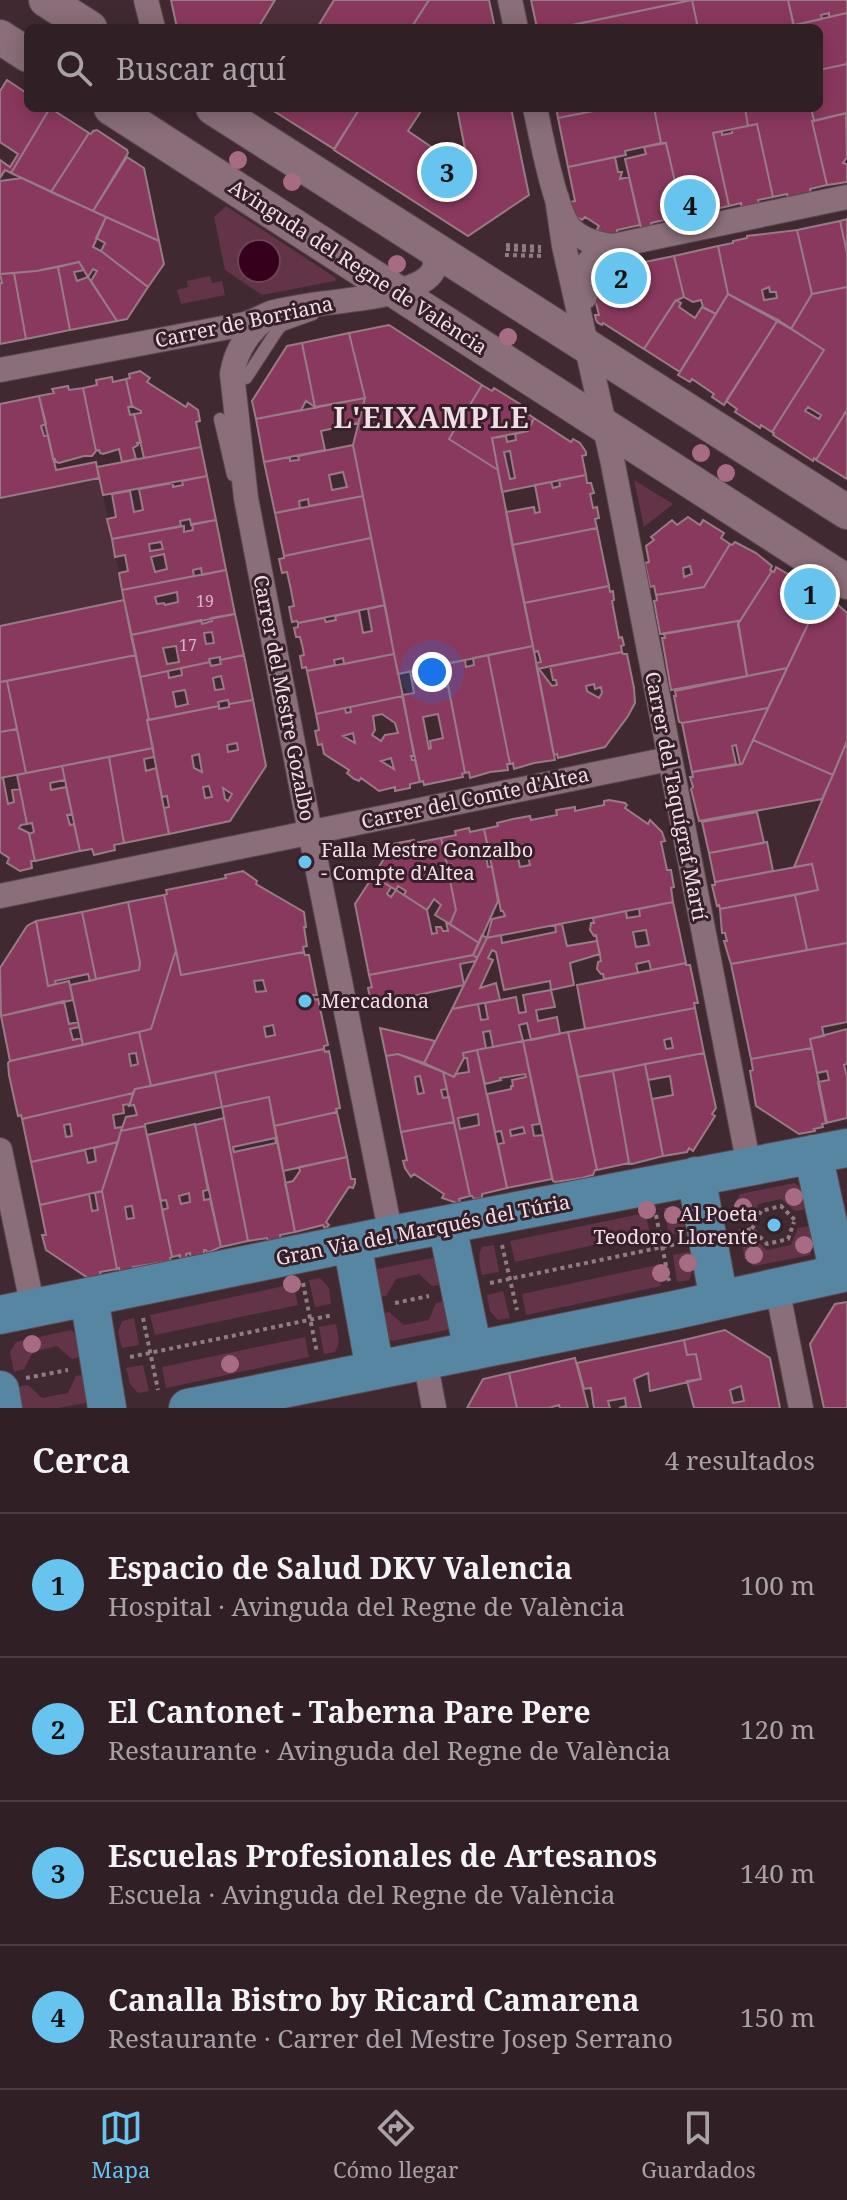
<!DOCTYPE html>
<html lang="es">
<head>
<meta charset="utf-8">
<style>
	:root { --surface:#311f26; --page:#39272e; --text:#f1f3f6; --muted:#a8a2a7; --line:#4c3d43; --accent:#66c4ef }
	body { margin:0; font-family:"Noto Serif",serif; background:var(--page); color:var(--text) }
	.you { position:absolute; left:432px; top:672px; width:28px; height:28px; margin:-20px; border:6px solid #fff; border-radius:50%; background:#1a73e8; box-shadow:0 0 0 12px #1a73e833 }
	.badge { display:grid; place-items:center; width:52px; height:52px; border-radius:50%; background:var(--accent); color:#111; font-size:26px; font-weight:700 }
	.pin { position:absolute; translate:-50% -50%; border:4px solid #fff; box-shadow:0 2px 8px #0006 }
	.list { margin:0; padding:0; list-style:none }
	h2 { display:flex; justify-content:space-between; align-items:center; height:104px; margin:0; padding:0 32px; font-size:34px }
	h2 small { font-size:26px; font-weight:400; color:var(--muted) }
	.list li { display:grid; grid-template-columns:52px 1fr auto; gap:24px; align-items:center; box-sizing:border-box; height:144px; padding:0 32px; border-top:2px solid var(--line) }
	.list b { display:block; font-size:30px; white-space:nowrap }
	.list p { margin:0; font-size:26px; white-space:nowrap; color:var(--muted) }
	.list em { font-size:26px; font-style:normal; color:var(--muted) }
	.icon { flex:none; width:44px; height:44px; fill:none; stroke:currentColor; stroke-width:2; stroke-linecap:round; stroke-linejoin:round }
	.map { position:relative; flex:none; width:847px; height:1408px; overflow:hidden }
	.search { position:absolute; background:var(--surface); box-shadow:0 4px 20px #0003; left:24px; right:24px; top:24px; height:88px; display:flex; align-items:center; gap:20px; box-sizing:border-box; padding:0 28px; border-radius:12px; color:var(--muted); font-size:30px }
	.sheet { height:680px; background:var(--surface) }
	nav { display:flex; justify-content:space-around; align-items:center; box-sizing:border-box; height:112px; border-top:2px solid var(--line); background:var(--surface); font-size:22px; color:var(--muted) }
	nav a { display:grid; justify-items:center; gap:4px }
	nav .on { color:var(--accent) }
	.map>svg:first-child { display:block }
</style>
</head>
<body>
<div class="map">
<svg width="847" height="1408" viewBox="0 0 847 1408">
	<rect width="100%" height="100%" fill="#412932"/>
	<path fill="#4e303c" d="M171,0H489L495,28H177Z
		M39,396L56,470L96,462L136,655L0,682V404Z"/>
	<path fill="#633448" d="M226,206L336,278L335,281L262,295L225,270L214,217Z
		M210,276L212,283L222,281L225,295L181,304L177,290L188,287L187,281Z
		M634,480L673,504L644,527Z
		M795,1183L805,1193L808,1209L795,1211L781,1199L759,1204L749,1221L738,1223L734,1205L740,1194Z
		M675,1207L683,1216L686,1232L669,1235L664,1208Z
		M645,1213L650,1233L515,1262L510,1241Z
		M811,1226L814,1243L810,1255L754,1266L745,1259L741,1239L752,1237L767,1250L791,1245L798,1228Z
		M494,1245L499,1272L482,1275C480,1265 477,1257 482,1247Z
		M689,1252C692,1263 694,1270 689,1280L677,1282L673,1255Z
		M433,1258L438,1262L446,1284L432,1286L419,1274L396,1279L386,1296L375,1298L373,1275L377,1269Z
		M657,1265L661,1286L526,1315L522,1294Z
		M320,1278L329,1288L331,1304L315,1307L309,1280Z
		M293,1284L298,1305L155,1335L150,1315Z
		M503,1291L510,1318L498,1320L490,1311L487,1295Z
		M448,1300L450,1325L447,1330L392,1341L386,1338L379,1315L389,1312L404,1325L429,1320L436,1303Z
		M134,1318L139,1345L122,1348L118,1332L122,1321Z
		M336,1324C338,1335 341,1342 335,1352L324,1354L319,1327Z
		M71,1330L77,1335L84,1356L72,1359L57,1346L33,1352L24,1369L14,1372L10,1352L16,1342Z
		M305,1337L309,1357L166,1388L162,1367Z
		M143,1365L149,1391L138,1393L130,1384L126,1368Z
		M87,1374L89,1397L86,1403L58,1408H23L21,1406L17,1387L28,1385L42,1398L68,1393L76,1376Z"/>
	<path fill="#36001c" stroke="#6e4359" stroke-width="2" d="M238 261a21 21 0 1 1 42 0a21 21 0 1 1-42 0Z"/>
	<path fill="#8a395e" stroke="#987b86" stroke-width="2" fill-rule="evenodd" d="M171,0H275L258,28H177Z
		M334,0H429L411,28H317Z
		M429,0H489L495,28H411Z
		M531,0H692L557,28H537Z
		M692,0H788L794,28H698Z
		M692,0L698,28H557L573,25Z
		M788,0H847V13L829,17V13L821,15L822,19L794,25Z
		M847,13V64L819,70V28H804L803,23Z
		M847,64V113L814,121L811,108H819V70Z
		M7,80L28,94V108H50L11,173L5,170L0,178V160L10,167L18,154L0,142V91Z
		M50,108L89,133L51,192L11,173Z
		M269,108H360L334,149Z
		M360,108H423L408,131L455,163L466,154L457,108H511L529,195L468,236L334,150Z
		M556,108H583V113L558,118Z
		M609,108H654L661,143L625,151L626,155L568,167L558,118Z
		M654,108H745L748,126L713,133L729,206L683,216L666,143H661Z
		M745,108H811L814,121H812L827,185L810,189L811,193L788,198L787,194L773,197L757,124L748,126Z
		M846,113L847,157L843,163L847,164V182L827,185L812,121Z
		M757,124L773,197L758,200L759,204L742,208L741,203L729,206L713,133L722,131V135L732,133V129Z
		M97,130L127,150L128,153L93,211L51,192L89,133L91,134L93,131Z
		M666,143L683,216H680L681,220L670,223L669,219L651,223L652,226L641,228L625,159L646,154L644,147Z
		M127,157L144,168L159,241L93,211Z
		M615,157L618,172H622L620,179L629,177L640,225L617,230V234L606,236L597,229L599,226L593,222L585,217L582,220L572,215L570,202L575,201L568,167Z
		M22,178L106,217L93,247L101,251L148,287L127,319L117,321L91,281L97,271L93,269L88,277L79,262L36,271L0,274V181Z
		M106,217L159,241L164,264L148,287L101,251L105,243L96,238Z
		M847,219V253L840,221Z
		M840,221L847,253V287L812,294L797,230Z
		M797,230L812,294L791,329L728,294L718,246L733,243V241L747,238V236ZM769,287L770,292H776L777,298L764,300L762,290Z
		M718,246L728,294L716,314L703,307L701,300L693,302L684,297L674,256Z
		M674,256L684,297L675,301L644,349L603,323L602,325L598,323L596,320L595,315H599L596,303L593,304L596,292L599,294L614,272L610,269L613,266L620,263L621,267Z
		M79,262L84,270L74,272L77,281L88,277L117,321L70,330L58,267Z
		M58,267L70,330L26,339L14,273L36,271Z
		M14,273L26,339L0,344V283H2L0,274Z
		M847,287V410L816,460L814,458L813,461L773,435L774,433L772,432L824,350L791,329L812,294ZM808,407L821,415L819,419L805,411Z
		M728,294L778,320L724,405L712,397L714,394L692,379L690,382L678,375Z
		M676,300L681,303L679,307L695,318L702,307L716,314L680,372L644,349Z
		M778,320L824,350L772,432L761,425L760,428L735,412L737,409L726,401Z
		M389,325L482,385L449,439L498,470L533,646L398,674L353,445L365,398L349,333Z
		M349,333L365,398L315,407L302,343Z
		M302,343L315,407L306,401L301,410L256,419L252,401L287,346Z
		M140,371L150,378L147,382L186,407L188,403L198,410L200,421L196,422L201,447L144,458L134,414L141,413V411L132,406L126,379L130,378L129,374Z
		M112,377L113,382L126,379L132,406L128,407L130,415L134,414L141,442L137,443L138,445L133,448L136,459L122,462L119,449L103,454L100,453L99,450L96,451L83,388L97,385L96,380Z
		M482,385L492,391L494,388L523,406L521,409L534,418L528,431L492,438L498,470L449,439Z
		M68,386L69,390L83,388L96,451L92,456H84L59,463L56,462L55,459H53L39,396L54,393L52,389Z
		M39,396L46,424L41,426L44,436L48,435L56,470L96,462L99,478L0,498V404Z
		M365,398L358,423L321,431L325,450L264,462L256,419Z
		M847,410V479L816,460Z
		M534,418L571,442L573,439L580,443L586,452V455L582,456L586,475L502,492L492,438L506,436L507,442L516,440L515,434L528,431ZM510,451L515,478L510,479L504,452Z
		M353,445L363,496L309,506L308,499L299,501L300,508L275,513L264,462L290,457V461L299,460L298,456ZM343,472L347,487L332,490L329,475Z
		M201,447L207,476L103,495L97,467Z
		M586,475L587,483H591L594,493L590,494L593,508L597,507L599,518L595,519L597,528L512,545L506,512L534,507L535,513L540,512L535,485L551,482L553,488L560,486L559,480Z
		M207,476L216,520L191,525L190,519L180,521L181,526L112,539L107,519L116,517L112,494L130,491L134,512L143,510L139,489L173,483V487L183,485L182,481Z
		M363,496L371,538L284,556L275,513Z
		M688,517L700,525L703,520L724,533L721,538L730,544L704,587L656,595L654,586L650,587L645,563L649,562L646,546L654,540L651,537L672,520L677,525ZM690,566L692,574L684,577L683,568Z
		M216,520L226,570L202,575L201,568L193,570L194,576L122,590L119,573L128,571L125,555L115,557L112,539L184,526V532L193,530L192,524ZM161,542L163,549L150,551L149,544ZM164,554L167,569L155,572L151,557Z
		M597,528L609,586L524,603L512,545Z
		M371,538L385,605L298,623L297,621L292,622L289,607L294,606L291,590L287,572L282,573L279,559L284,558V556Z
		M735,542L756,553L772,566L770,570L772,571L738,624V621L660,634L654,601L657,600L656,595L704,587L730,544L732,545Z
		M776,567L810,587L809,588L819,596L817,600L819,601L787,668L747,676L738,624L772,571L774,572Z
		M226,570L235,614L131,635L122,590ZM177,592L178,602L165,605L164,603L157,604L155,597Z
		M609,586L610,592L613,591L614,600L612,601L619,638L622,637L624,645L621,646L622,652L537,669L536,663L541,662L538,651L534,652L524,603Z
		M124,600L136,655L0,682V626Z
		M823,600L834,605L836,603L847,613V741L833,775L753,740L819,601L821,602Z
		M385,605L394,654L344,664L343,658L334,660L335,665L307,671L306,667L302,668L300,656L304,655L303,649L300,637H296L294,628L298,627V623L324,618L326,622L336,620L335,616L359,611L363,633L372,631L368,609Z
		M235,614L244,655L220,660V657L209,659L210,662L140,677L131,635L201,620L202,624L212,621L211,618ZM212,632L214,643L206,644L204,633ZM176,646L179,662L167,664L163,648Z
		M738,621L747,676L671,690L662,638H665L664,634Z
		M533,646L555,760L534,763L514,769L513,763L510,764L488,655Z
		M622,652L623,654H627L634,688L635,703L628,716L605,747L558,758L557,754L554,755L553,751L537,669H539L552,686L557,685L556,680H553L550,666ZM594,684L595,689L601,687L602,693L599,698L587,691L586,686Z
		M394,654L403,696L316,714L307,671Z
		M136,655L149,720H147L153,748L26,773L7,681Z
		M244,655L253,700L229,704L228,700L218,702L219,706L149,720L140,677L168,671L169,678L182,675L181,668L210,662L211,666L221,664L220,660ZM221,676L224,689L215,690L213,678ZM185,690L188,704L176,707L173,692Z
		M488,655L510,764H507L508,770L490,772L470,778L469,772L465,773L444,664L465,660L466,667L474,665L473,658Z
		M433,667L436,688L448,686L465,773L462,774L463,777L424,785L423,781L420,782L402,695L414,693L410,671ZM438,714L443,738L430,741L431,748L429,749L423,717Z
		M787,668L768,708L682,723L679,722L674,696H676L675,691Z
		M7,681L17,729L0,732V682Z
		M403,696L414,756H411L412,760H415L420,782L410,784V788L395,791V787L379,791L361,778L359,781L354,779L347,773L349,770L324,754L322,744L318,745L315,731L319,730L316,714L345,708L346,713L351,712L350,707ZM382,714L395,723L398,733L385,735L381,741L372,735L375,730L373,716ZM353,733L355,743L343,736ZM391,758L394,769L381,761Z
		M253,700L266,766L230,821L169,834L164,808L169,807L167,796L162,797L147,720L219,706V709L229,707V704ZM237,743L238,750L228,752L227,745ZM199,754L202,772L194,768L192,756ZM209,786L212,797L205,798L203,787ZM223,788L232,794L228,801L225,799Z
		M768,708L742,764H740L736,745L732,746L736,764L692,772L682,723Z
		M17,729L26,773L0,778V732Z
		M753,740L833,775L822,799L699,821L691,789L693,787L690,777H693L692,772L742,764Z
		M847,741V943L807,950L795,895L818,890L812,864L794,867Z
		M153,748L154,757L144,759L146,771L156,768L169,834L124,843L109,757Z
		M109,757L124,843L114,845L115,850L94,855L92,849L80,851L62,766Z
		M62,766L65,780L50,783L51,790L66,787L72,814L67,815L70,825L74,824L80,851L35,861L29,834L34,832L32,823L27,824L17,775Z
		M0,778H3L8,804L14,802L12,790L20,789L27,824L21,825L19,828L29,833L35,861H31L32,868L20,871L7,863L9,858L0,852Z
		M609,800L625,803L627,805L625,808L648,824L650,820L662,832L665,841L661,842L667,870H671L674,887L671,888L673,902L487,938L492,919L505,916L503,911H501L484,829L498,826L497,823L513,819L530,816L531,820L557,815L556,810L575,807V811L604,805V801ZM527,852L530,865L520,867L517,853Z
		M757,812L764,843L709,853L702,822Z
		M469,828L470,832L484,829L490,856H486L488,867L492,866L498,901L479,943L450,924L456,910L449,875L453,874L451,864L447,865L441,838L456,835L455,831Z
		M441,838L447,865L443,866L446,876L449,875L456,910L450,924L435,915L441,905L434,899L427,910L404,895L406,891L398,886L396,890L373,876L387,854L385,851L388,845L414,840L415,843Z
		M767,842L773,871L715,882L709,853Z
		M812,864L818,890L720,909L719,905L717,906L712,885H715V882Z
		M243,871L257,881L256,884L304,912L306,927H304L307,946L303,947L304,952L181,975L164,895L167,894L166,890L226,878L225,875Z
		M373,876L391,887L387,894L391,897L396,890L427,910L432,934L437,933L436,927H441L443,931H448L446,922L479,943L473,955L369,975L355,904Z
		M164,895L176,950L151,1029L83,1045L70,985L139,970L140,963L128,902Z
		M795,895L807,950L731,964L724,941H727L725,933H722L720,909Z
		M128,902L140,963L139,970L96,979L82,912Z
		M673,902L686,963L651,970L649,961L636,964L638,973L604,979L603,974H601L597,969L598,962L601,961L596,935L594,936L590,930L591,923H594L593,918L626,911L627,918L640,916L639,909ZM646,930L649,945L636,947L633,932Z
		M82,912L96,979L90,981L88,974L55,981L56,984L48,986L36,921Z
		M36,921L48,986L69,981L73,1000L1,1016L0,968L27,926Z
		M562,924L567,946L597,941L600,954L570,963L574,985L551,990L550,981L504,990L496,952L492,950L488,958L493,960L480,988L496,983L500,1000L452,1009L487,938L501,935L502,943L556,932L555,925Z
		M482,935L487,938L477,958L473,955Z
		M847,943V1022L822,1027L824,1036L810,1039L812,1048L751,1059L731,964Z
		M176,950L181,975L304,952L305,955H309L317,995H313L314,1000L318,999L328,1045L324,1046V1049L151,1086L139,1032L151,1029ZM263,980L266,991L256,992L254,981ZM273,1025L275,1035L266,1037L264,1027Z
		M473,955L477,958L476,961L460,964L464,985L376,1004L375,1002L371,1003L368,988L372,987L369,975Z
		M686,963V965H690L698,1003H694L695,1008L585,1029L577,985Z
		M551,990L555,1007L536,1010L538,1021L557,1017L560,1034L531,1040L527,1023L519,1025L523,1041L493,1047L490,1031L483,1032L486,1048L463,1053L464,1058L454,1077L424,1063L452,1009L478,1004L481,1020L488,1019L485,1003L516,997L519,1013L526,1012L523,995Z
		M64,1001L69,1024L78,1022L79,1027L70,1029L73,1040L81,1038L83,1045L10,1061L1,1016Z
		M695,1008L704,1053L578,1077L568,1032ZM671,1038L673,1048L666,1049L664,1040Z
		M380,1028L435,1041L424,1063L398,1054L386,1056Z
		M847,1029V1064L844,1065L847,1077V1118L826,1123L818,1082L829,1080L827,1071L817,1073L810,1039Z
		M139,1032L151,1086L135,1089L133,1093L22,1119L21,1115L18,1116L9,1075L8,1063L10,1061ZM136,1053L138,1064L131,1066L129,1054Z
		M568,1032L597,1170H595L593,1175L582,1178L555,1182L553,1181L523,1041Z
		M523,1041L540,1124L532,1125L534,1136L543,1135L552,1179L507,1188L498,1144L504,1143L501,1131L495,1132L487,1094L511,1089V1086H513L512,1080L526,1077L525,1074L500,1078L501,1080L485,1084L477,1050ZM523,1127L525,1133L511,1136L510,1130Z
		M812,1048L827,1123L822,1124L823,1127L814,1129L815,1131L799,1134L756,1106L750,1071L753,1070L751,1059Z
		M324,1049L325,1052L329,1051L340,1108L336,1109L337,1112L274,1126L269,1097L222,1107L215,1072Z
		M477,1050L507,1188L482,1194V1198L474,1199L472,1196H470L443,1072L454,1077L456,1074L469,1072L467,1058H464L463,1053ZM478,1114L479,1125L460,1129L458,1118Z
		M704,1053L716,1108L712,1114L715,1116L693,1151L689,1148L687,1152L663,1156L652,1099L673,1095L670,1076L648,1080L645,1064Z
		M398,1054L443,1072L447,1089L441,1090L443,1098L449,1097L454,1122L401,1132L386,1056ZM420,1076L424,1093L418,1094L415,1077Z
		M645,1064L663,1156L632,1164L629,1163L613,1071Z
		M613,1071L629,1163L597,1170L578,1077Z
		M215,1072L222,1107L145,1124V1126L121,1131L126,1117L137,1115L134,1105L129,1106L135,1089Z
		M133,1093L130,1104L123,1105L124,1113L113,1115L115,1128L122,1127L118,1142L31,1162L22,1119ZM70,1124L72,1136L66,1137L64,1125Z
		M269,1097L295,1232L280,1235L281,1239L268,1241L267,1238L248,1241L222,1107ZM275,1138L276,1143L234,1152L233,1147Z
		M337,1112L347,1157L283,1171L274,1126Z
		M224,1118L248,1241L221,1247L195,1125Z
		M454,1122L470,1196L459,1199L460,1202L457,1203L442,1198L444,1194L414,1174L411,1177L405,1168L403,1161L407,1160L401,1132Z
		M195,1124L208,1190L203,1191L204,1200L210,1199L221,1247L207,1253L206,1250H204V1255L191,1258L190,1253L186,1254L187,1257L180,1259V1255L172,1257L162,1210L168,1208L166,1200L161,1201L147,1135ZM189,1193L190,1202L181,1204L179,1196Z
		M145,1126L172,1257L170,1258L171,1261L133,1267L134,1269L120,1272L119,1268L117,1269L102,1191L121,1131ZM132,1206L134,1218L127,1219L125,1207Z
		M118,1142L102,1191L40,1205L31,1162L85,1150L88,1163L96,1161L94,1148Z
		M347,1157L351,1179H355V1183L353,1188L349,1187L326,1222L329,1225L325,1229L323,1225L295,1232L285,1183L293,1181L300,1171L299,1167Z
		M102,1191L117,1269L100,1272L101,1276L88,1278L46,1250L42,1235H46L40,1205L89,1194L92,1211L98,1210L95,1193Z
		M847,1302V1408H824L810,1344L835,1304Z
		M725,1330L770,1358L780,1408H694L687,1381L701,1379L696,1354L687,1355L684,1340ZM741,1386L744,1401L733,1403L730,1390Z
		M684,1340L687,1355L696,1354L701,1379L650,1391L648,1373L634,1379L641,1408H619L626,1406L625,1398L608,1401L610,1408H594L591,1388L584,1389L577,1363Z
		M575,1358L588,1408H560L559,1405L549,1408H517L509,1373Z
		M509,1373L517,1408H467L483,1379Z"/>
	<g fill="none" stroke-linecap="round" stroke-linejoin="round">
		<g stroke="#5b474f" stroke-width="14">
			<path id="service" d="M246,378L278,329L282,325L313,314
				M220,419L233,475"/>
		</g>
		<g stroke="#5b474f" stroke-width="26">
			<path id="minor" d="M146,0L153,28
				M510,0L516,28
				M535,108C541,134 555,214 572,230C584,241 598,244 613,246
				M557,198L564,246L612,459L749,1166
				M585,297C580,269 586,256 613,246L847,197
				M272,313C250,329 236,348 232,374L246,498L310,832L391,1235
				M0,370L245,324C255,321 264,315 274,312C286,309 299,307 311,305C339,300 474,295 424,242
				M0,896L669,759
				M0,1150L33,1308
				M777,1288L801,1408
				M425,1360L434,1408"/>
		</g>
		<g stroke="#5b474f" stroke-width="36">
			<path id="secondary" d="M46,0L90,28
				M0,37L28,55
				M111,108L847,582
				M213,108L847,512"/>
		</g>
		<g stroke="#5b474f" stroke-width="40">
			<path id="primary" d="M813,1154L839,1274
				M696,1176L719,1300
				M447,1225L473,1351
				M352,1243L375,1370
				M89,1297L107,1408
				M0,1315L391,1235L847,1148
				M0,1390L3,1408
				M188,1408L675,1310L847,1272"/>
		</g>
		<path stroke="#907c83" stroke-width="4" stroke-dasharray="4 4" stroke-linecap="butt" d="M506,245L541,247
			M506,249L541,251
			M505,255L542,256
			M656,1215L669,1281
			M752,1229L761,1211L781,1206L795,1220
			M739,1232L752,1229L767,1244L788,1239L794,1222
			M502,1245L517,1310
			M303,1283L317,1353
			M490,1283L677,1244
			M395,1303L429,1296
			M143,1318L158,1390
			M130,1357L333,1315
			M26,1378L68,1370"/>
		<use href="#service" stroke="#8a6e79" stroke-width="12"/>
		<use href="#minor" stroke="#8a6e79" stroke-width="24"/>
		<use href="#secondary" stroke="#8a6e79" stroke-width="34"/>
		<use href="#primary" stroke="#5786a3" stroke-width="38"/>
	</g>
	<g fill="#a86b84">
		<circle cx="238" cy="160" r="9"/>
		<circle cx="292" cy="182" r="9"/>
		<circle cx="397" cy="264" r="9"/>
		<circle cx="508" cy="337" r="9"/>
		<circle cx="701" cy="453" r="9"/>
		<circle cx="726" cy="473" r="9"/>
		<circle cx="794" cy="1197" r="9"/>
		<circle cx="743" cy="1207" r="9"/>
		<circle cx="647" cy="1210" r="9"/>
		<circle cx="673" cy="1215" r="9"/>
		<circle cx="804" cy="1245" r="9"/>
		<circle cx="754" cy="1255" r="9"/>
		<circle cx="688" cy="1263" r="9"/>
		<circle cx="661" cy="1273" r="9"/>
		<circle cx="292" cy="1284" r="9"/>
		<circle cx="32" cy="1344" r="9"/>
		<circle cx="230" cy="1364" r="9"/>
	</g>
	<g fill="#66c4ef" stroke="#361f28" stroke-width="3">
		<circle cx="305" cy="862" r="8"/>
		<circle cx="305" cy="1001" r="8"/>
		<circle cx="774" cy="1225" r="8"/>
	</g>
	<g text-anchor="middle" stroke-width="6" stroke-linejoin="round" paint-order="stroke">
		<g font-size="16" fill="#d6b6c4">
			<text x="205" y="607">19</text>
			<text x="188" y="651">17</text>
		</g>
		<g font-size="20" fill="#f0e0e6" stroke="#361f28">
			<text transform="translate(358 267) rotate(33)" y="7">Avinguda del Regne de València</text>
			<text transform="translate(244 322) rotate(-12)" y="7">Carrer de Borriana</text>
			<text transform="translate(284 698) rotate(79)" y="7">Carrer del Mestre Gozalbo</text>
			<text transform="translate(676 796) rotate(79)" y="7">Carrer del Taquígraf Martí</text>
			<text transform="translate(475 798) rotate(-12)" y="7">Carrer del Comte d'Altea</text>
			<text transform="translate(423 1230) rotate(-11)" y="7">Gran Via del Marqués del Túria</text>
		</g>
		<g font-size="20" fill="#f0e0e6" stroke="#361f28" text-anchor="start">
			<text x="321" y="857">Falla Mestre Gonzalbo<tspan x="321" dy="23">- Compte d'Altea</tspan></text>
			<text x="321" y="1008">Mercadona</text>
			<text x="758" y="1221" text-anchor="end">Al Poeta<tspan x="758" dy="23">Teodoro Llorente</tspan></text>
		</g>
		<g font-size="28" font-weight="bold" letter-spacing="2" fill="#f0e0e6" stroke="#361f28">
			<text x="432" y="428">L'EIXAMPLE</text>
		</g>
	</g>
</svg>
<div class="you"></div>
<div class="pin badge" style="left:810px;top:594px">1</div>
<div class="pin badge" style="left:621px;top:278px">2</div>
<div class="pin badge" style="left:447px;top:172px">3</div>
<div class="pin badge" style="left:690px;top:205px">4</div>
<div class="search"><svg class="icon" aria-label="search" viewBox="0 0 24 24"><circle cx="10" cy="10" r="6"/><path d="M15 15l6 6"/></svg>Buscar aquí</div>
</div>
<section class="sheet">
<h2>Cerca<small>4 resultados</small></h2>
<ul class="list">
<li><span class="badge">1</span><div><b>Espacio de Salud DKV Valencia</b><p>Hospital · Avinguda del Regne de València</p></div><em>100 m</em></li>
<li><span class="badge">2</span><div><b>El Cantonet - Taberna Pare Pere</b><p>Restaurante · Avinguda del Regne de València</p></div><em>120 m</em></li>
<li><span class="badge">3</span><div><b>Escuelas Profesionales de Artesanos</b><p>Escuela · Avinguda del Regne de València</p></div><em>140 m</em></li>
<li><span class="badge">4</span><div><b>Canalla Bistro by Ricard Camarena</b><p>Restaurante · Carrer del Mestre Josep Serrano</p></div><em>150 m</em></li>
</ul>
</section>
<nav>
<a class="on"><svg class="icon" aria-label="map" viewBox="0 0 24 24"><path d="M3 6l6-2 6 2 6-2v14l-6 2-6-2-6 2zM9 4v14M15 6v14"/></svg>Mapa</a>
<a><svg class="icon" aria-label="directions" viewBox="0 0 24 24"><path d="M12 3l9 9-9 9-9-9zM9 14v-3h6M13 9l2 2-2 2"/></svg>Cómo llegar</a>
<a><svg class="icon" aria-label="saved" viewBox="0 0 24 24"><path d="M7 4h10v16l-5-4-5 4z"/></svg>Guardados</a>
</nav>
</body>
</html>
